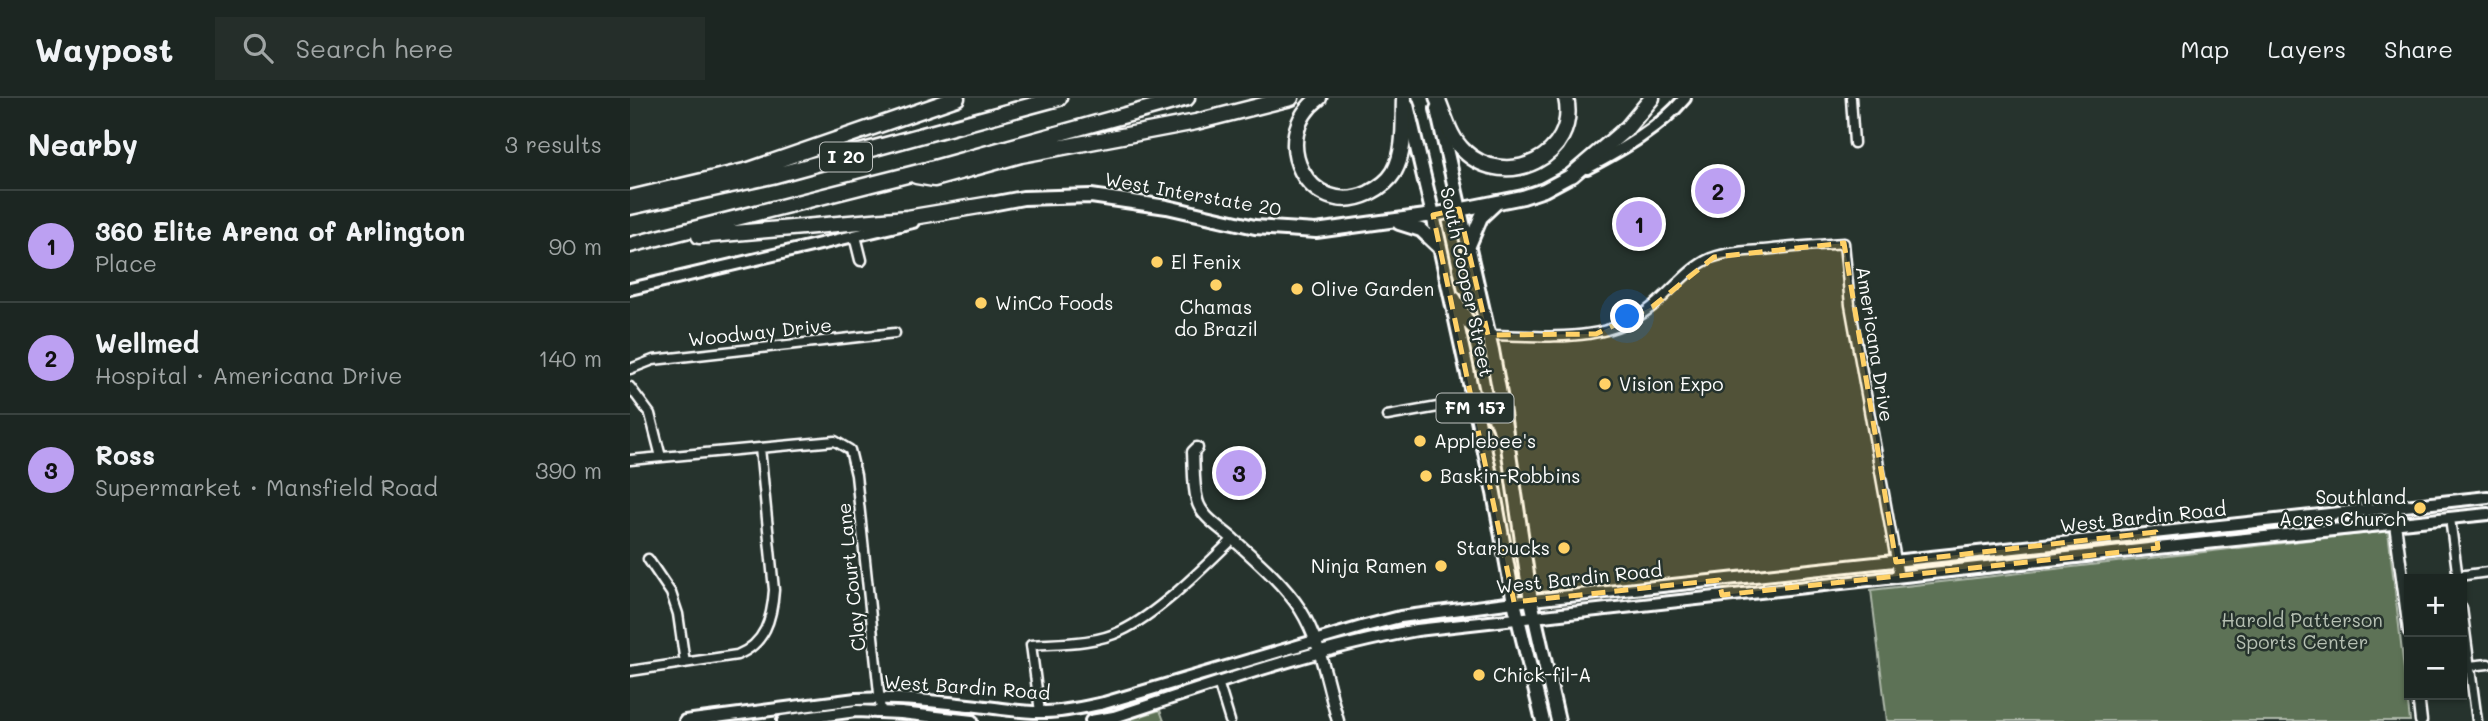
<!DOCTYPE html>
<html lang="en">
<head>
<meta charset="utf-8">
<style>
	:root { --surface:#1c2622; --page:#252e2a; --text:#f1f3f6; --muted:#a0a5a5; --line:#3a4340; --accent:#bca0f2 }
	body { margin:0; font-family:Mali,sans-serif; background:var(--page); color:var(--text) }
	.controls { position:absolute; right:21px; bottom:21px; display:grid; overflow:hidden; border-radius:0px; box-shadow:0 2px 5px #0004 }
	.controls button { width:63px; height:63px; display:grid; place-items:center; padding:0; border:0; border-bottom:2px solid var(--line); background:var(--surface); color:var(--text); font:35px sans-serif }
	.you { position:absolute; left:998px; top:219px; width:24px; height:24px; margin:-18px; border:5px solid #fff; border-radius:50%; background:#1a73e8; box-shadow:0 0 0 10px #1a73e833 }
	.badge { display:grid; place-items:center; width:46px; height:46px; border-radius:50%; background:var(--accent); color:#111; font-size:23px; font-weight:700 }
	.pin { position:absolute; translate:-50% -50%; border:4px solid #fff; box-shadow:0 2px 7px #0006 }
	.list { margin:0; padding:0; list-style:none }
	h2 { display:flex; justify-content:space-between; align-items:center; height:91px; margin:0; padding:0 28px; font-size:30px }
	h2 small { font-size:23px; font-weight:400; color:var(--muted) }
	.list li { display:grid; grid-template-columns:46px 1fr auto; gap:21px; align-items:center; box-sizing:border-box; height:112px; padding:0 28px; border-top:2px solid var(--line) }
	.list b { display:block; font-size:26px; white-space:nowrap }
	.list p { margin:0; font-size:23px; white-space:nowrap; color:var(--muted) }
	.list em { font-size:23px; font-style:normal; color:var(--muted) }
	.icon { flex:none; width:38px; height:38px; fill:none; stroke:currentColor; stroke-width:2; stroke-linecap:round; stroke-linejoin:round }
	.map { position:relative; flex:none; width:1858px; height:623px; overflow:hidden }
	header { display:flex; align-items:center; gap:42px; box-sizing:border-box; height:98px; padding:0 35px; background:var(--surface); border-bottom:2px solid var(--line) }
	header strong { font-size:33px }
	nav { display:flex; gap:38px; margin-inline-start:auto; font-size:24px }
	.search { width:490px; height:63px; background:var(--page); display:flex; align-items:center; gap:18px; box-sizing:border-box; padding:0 24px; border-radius:0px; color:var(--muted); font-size:26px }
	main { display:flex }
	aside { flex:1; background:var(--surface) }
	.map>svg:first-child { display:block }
</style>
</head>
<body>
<header>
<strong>Waypost</strong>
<div class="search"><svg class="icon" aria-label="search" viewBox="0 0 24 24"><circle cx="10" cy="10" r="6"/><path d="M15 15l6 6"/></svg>Search here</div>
<nav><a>Map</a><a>Layers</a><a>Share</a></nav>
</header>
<main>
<aside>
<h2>Nearby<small>3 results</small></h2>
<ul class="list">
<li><span class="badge">1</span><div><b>360 Elite Arena of Arlington</b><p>Place</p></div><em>90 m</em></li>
<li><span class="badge">2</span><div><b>Wellmed</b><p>Hospital · Americana Drive</p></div><em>140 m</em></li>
<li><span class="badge">3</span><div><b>Ross</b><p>Supermarket · Mansfield Road</p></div><em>390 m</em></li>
</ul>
</aside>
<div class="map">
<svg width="1858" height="623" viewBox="0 0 1858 623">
	<rect width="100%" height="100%" fill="#26332d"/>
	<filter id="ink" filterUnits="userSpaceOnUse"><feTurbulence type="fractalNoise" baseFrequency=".0143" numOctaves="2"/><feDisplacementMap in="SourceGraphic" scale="14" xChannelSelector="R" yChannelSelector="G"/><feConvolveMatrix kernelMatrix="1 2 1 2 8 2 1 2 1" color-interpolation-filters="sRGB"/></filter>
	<g filter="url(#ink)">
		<path fill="#5d7256" stroke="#aeb8aa" stroke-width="2" d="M1758,433L1780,623H1257L1241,492Z
			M530,612L534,623H502L501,621Z"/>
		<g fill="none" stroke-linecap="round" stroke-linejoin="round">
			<g stroke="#fff" stroke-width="13">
				<path id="minor" d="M1221,0L1224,45
					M858,237C916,237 975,248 1023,208C1042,193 1058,170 1081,160C1097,154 1117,153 1134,152C1160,149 1187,147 1214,145L1220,207L1269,479
					M0,271L23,262L265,235
					M0,289L20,316L31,359
					M757,318L808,309L845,310
					M0,362L205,343L220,352L226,377L251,614
					M1820,420L1828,481
					M18,461L41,495L48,516L55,565
					M1828,478L1858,474
					M1832,510L1847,623
					M1839,568L1858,566
					M0,573L107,557C135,546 142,521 144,492L130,350
					M588,584L600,623
					M410,614L401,547C430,545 465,546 491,533C529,515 573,470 603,441"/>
			</g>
			<g stroke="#fff" stroke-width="15">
				<path id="tertiary" d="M225,138L231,162
					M567,350L563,354C564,369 563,387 567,402C571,419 591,430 603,441C626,462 653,485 670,511C691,544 697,586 708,623
					M1763,410L1779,533
					M1788,597L1791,623"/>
			</g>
			<g stroke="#fff" stroke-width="16">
				<path id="secondary" d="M957,70C993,51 1029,31 1055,0
					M0,191L283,124
					M55,623L226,601C269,599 312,604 356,609C375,611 395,615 415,614C435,614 455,609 474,605L735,528L770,519L884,504L1858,399
					M153,623L226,613L271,615L342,623
					M461,623L484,619C584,586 683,551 787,532L1528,450L1858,416"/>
			</g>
			<g stroke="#fff" stroke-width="18">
				<path id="primary" d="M777,7L803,117L864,395L884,504L913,623
					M807,11L862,252L871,302L901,503L928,623
					M361,106L393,100L461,98L537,109L625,129L686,133L803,117L893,99L914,92L942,77
					M769,125L791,132L809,149
					M838,150L851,119L867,104
					M824,200C833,214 840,235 858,237
					M845,310C861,312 867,318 871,334"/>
			</g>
			<g stroke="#fff" stroke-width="19">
				<path id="motorway" d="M689,0C636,40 679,123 739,95C749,90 758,84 764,74C776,53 773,23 774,0
					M807,0C815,18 819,39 834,53C876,93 949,58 936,0
					M942,77L997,30L1022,0
					M286,78L304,81L391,57L566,24L661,0
					M0,100L119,72L327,0
					M0,109L142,78L429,0
					M69,138L277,120L361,106
					M0,147L297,72L557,0"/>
			</g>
			<use href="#minor" stroke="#26332d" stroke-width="8"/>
			<use href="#tertiary" stroke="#26332d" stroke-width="10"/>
			<use href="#secondary" stroke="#26332d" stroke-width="10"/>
			<use href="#primary" stroke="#26332d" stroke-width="12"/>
			<use href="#motorway" stroke="#26332d" stroke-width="14"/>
		</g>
	</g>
	<path fill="#ffd166" fill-opacity="0.2" stroke="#ffd166" stroke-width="5" stroke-dasharray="14 9" stroke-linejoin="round" d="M829,111L858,237L966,236L1022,209L1084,159L1214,145L1266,464L1526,434L1528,450L1092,497L1089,482L884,504L803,117Z"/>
	<g fill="#ffd166" stroke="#26332d" stroke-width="2.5">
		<circle cx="527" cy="164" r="7"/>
		<circle cx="586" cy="187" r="7"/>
		<circle cx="667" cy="191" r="7"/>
		<circle cx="351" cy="205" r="7"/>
		<circle cx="975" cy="286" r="7"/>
		<circle cx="790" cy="343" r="7"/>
		<circle cx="796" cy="378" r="7"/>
		<circle cx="1790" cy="410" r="7"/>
		<circle cx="934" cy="450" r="7"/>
		<circle cx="811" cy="468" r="7"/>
		<circle cx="849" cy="577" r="7"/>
	</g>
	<g text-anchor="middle" stroke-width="5" stroke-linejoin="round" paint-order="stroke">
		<g fill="#26332d" stroke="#bec2c0" stroke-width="2">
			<rect x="190" y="44.5" width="52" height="29" rx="5"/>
			<rect x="806.5" y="295.5" width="77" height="29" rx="5"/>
		</g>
		<g font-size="18" font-weight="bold" fill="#fff">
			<text x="216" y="65">I 20</text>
			<text x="845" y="316">FM 157</text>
		</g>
		<g font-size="19" fill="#fff" stroke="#26332d">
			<text transform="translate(563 96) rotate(10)" y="7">West Interstate 20</text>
			<text transform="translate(837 184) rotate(78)" y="7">South Cooper Street</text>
			<text transform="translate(130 234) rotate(-6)" y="7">Woodway Drive</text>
			<text transform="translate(1245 246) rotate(81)" y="7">Americana Drive</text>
			<text transform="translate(1513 419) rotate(-6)" y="7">West Bardin Road</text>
			<text transform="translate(221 479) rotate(-96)" y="7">Clay Court Lane</text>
			<text transform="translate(949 480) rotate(-6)" y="7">West Bardin Road</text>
			<text transform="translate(337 589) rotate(4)" y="7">West Bardin Road</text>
		</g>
		<g font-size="19" fill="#fff" stroke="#26332d" text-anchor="start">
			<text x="541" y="171">El Fenix</text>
			<text x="681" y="198">Olive Garden</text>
			<text x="365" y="212">WinCo Foods</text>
			<text x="586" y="216" text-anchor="middle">Chamas<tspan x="586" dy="22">do Brazil</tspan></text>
			<text x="989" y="293">Vision Expo</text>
			<text x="804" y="350">Applebee's</text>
			<text x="810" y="385">Baskin-Robbins</text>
			<text x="1776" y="406" text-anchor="end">Southland<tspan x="1776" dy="22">Acres Church</tspan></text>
			<text x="920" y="457" text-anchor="end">Starbucks</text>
			<text x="797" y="475" text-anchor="end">Ninja Ramen</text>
			<text x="863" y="584">Chick-fil-A</text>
		</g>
		<g font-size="19" fill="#b6c0b3" stroke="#26332d">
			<text x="1672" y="529">Harold Patterson<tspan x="1672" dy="22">Sports Center</tspan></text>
		</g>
	</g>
</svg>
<div class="controls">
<button>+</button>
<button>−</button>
</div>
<div class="you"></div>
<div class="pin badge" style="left:1009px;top:126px">1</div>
<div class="pin badge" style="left:1088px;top:93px">2</div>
<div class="pin badge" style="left:609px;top:375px">3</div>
</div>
</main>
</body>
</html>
